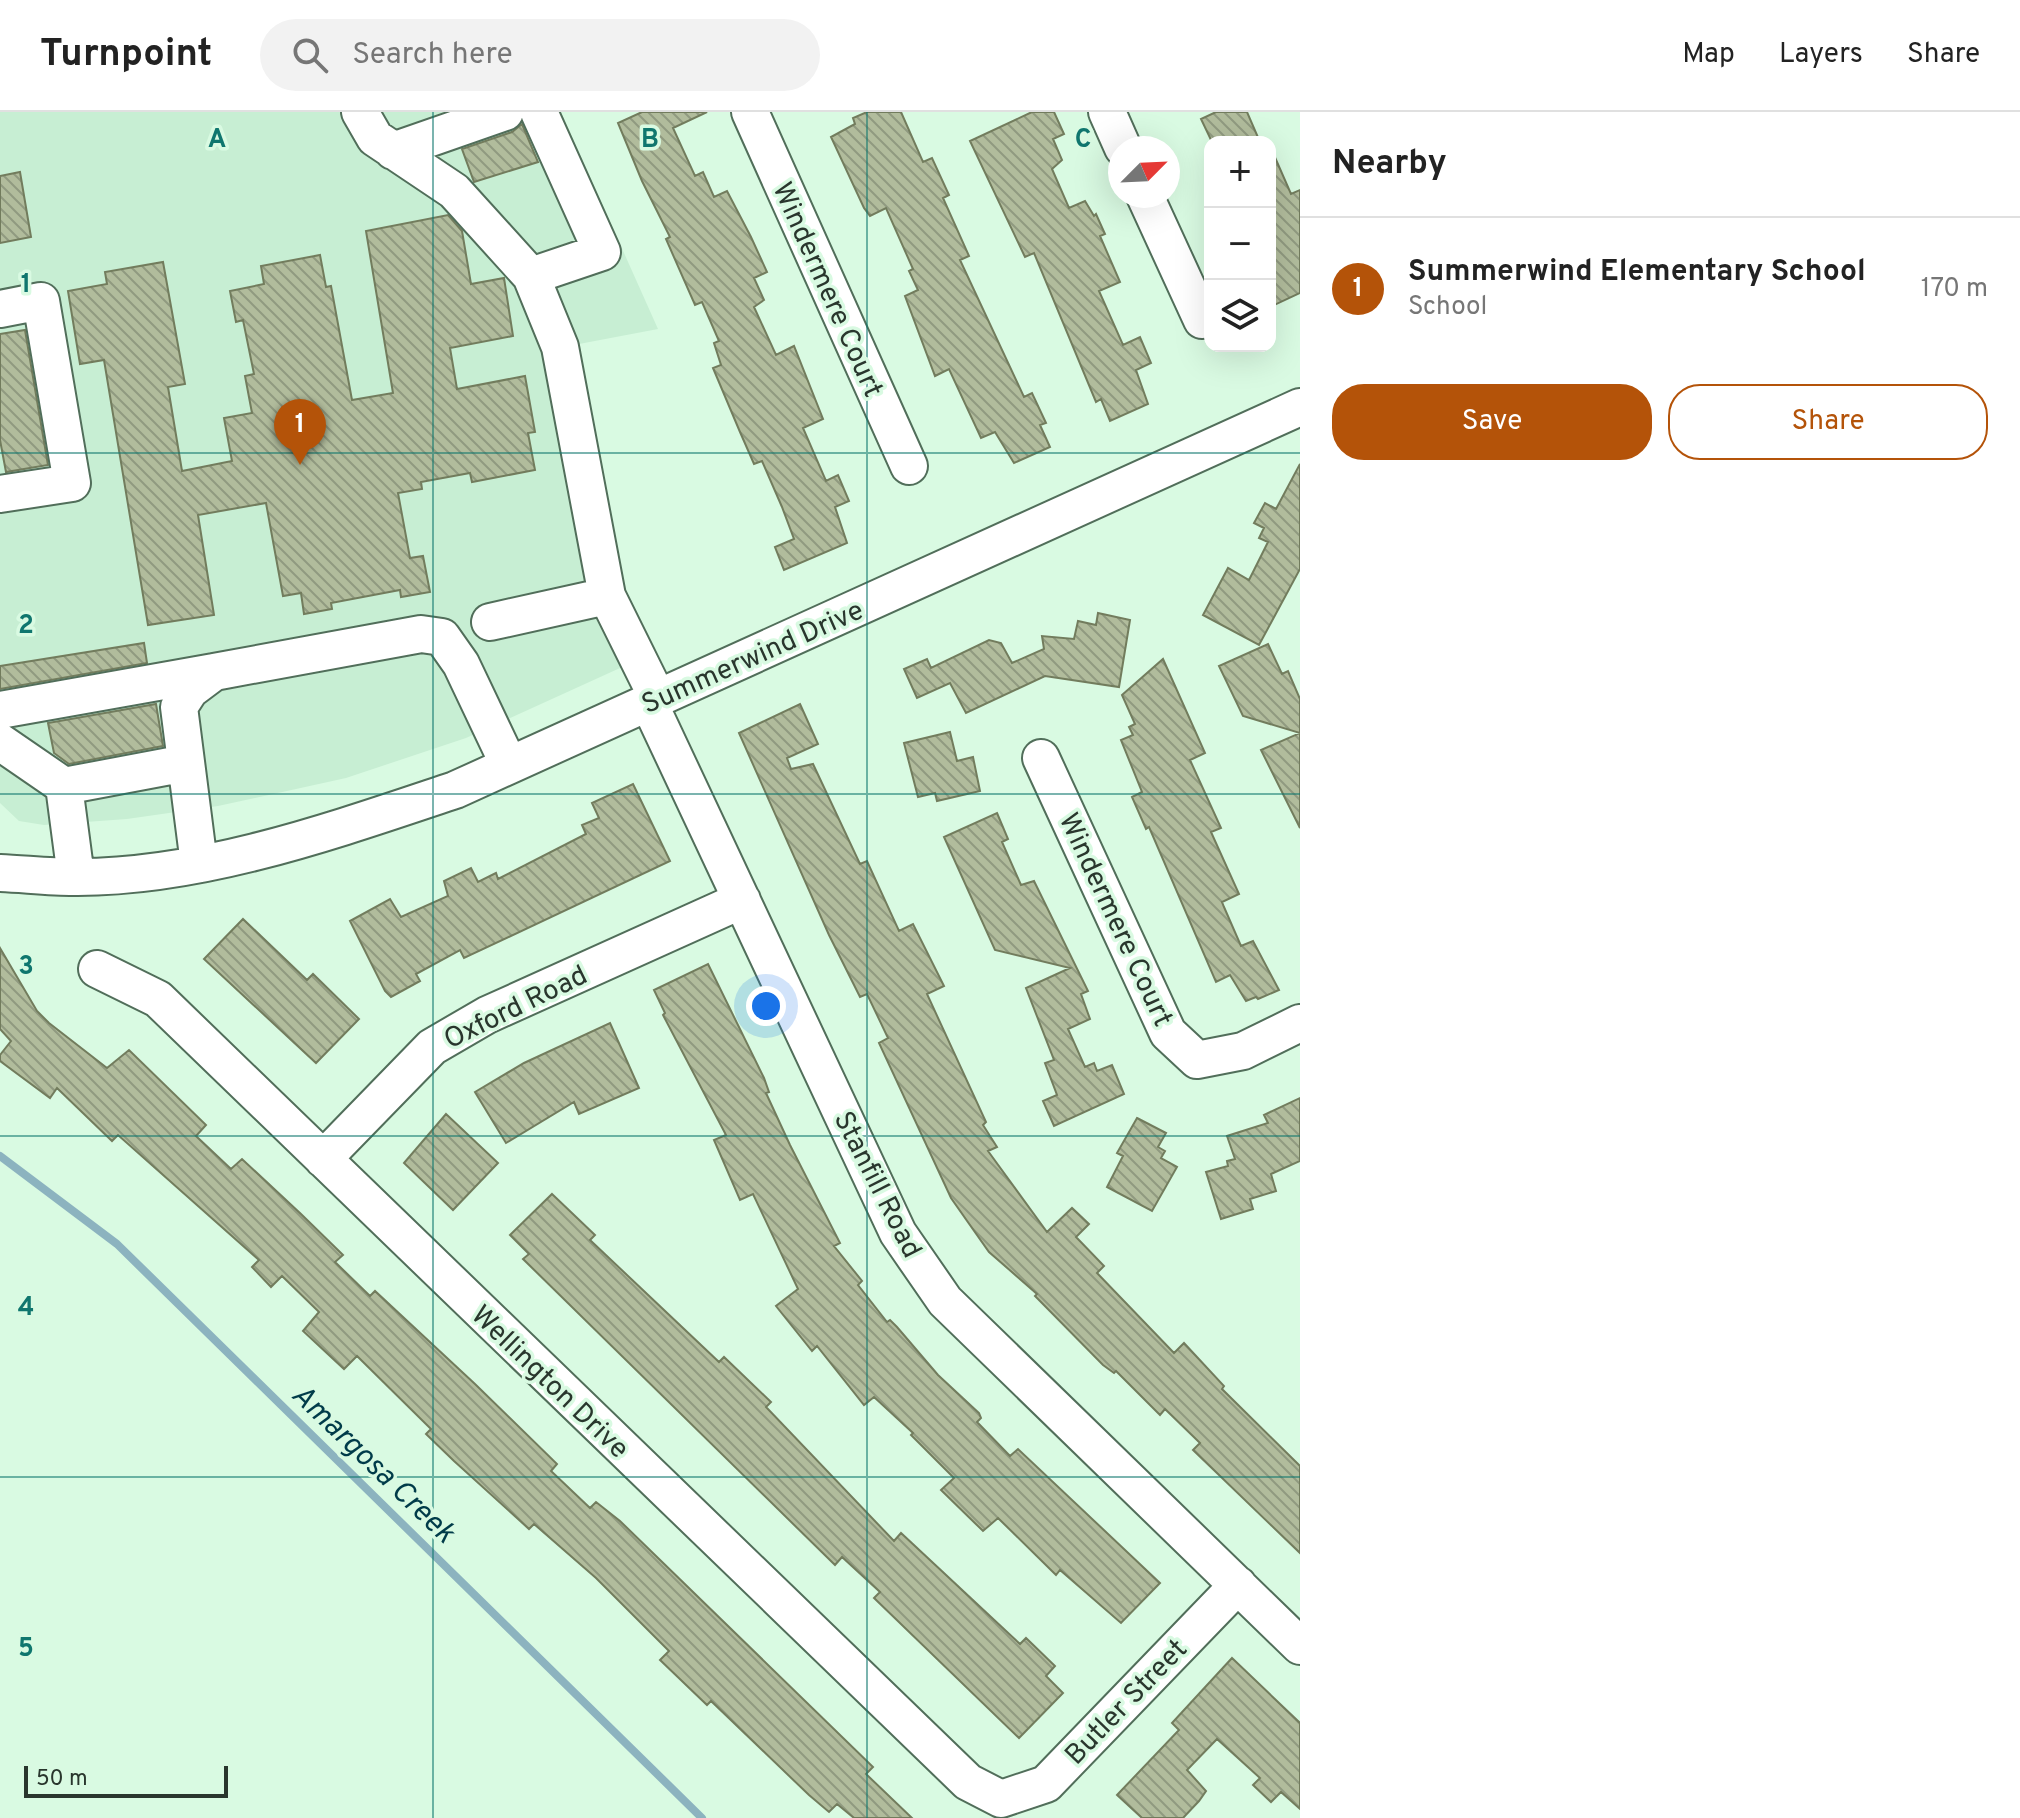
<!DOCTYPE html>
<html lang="en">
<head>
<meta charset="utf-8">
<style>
	:root { --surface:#fff; --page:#f2f2f2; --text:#222; --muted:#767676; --line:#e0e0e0; --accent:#b45309 }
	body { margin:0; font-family:Overpass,sans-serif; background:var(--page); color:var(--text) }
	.controls { position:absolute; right:24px; top:24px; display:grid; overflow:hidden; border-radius:16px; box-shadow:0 8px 32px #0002 }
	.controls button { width:72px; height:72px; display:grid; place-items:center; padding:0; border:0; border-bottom:2px solid var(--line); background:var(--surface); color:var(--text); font:40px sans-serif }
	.compass { position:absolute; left:1108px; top:24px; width:72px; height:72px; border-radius:50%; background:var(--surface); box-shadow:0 8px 32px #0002; rotate:66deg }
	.scale { position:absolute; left:24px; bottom:20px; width:204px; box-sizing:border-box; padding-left:8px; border:4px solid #29362d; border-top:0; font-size:22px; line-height:28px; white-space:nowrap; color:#29362d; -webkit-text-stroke:6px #d9fae2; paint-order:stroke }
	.you { position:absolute; left:766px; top:894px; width:28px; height:28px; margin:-20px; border:6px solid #fff; border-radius:50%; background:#1a73e8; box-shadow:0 0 0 12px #1a73e833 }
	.badge { display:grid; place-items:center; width:52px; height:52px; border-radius:50%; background:var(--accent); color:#fff; font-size:26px; font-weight:700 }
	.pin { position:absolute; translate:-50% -66px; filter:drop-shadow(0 2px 4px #0008) }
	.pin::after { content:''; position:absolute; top:42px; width:28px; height:24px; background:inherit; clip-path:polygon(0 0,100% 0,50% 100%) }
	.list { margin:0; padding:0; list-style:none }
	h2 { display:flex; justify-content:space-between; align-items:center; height:104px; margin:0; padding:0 32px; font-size:34px }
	h2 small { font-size:26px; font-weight:400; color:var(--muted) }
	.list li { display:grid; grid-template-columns:52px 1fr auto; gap:24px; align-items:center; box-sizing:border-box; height:144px; padding:0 32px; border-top:2px solid var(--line) }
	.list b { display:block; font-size:30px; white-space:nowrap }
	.list p { margin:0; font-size:26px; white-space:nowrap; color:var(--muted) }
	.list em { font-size:26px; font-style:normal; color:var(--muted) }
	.actions { display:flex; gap:16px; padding:24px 32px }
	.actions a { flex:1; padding:18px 0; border:2px solid var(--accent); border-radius:32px; text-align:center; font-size:28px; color:var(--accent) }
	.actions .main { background:var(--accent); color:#fff }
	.icon { flex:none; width:44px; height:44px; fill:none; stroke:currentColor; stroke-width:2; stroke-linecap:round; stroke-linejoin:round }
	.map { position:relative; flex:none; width:1300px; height:1706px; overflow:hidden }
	header { display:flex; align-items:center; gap:48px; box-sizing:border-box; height:112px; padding:0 40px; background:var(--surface); border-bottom:2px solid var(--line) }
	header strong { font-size:38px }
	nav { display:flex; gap:44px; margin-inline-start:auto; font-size:28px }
	.search { width:560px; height:72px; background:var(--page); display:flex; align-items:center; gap:20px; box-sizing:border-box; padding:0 28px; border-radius:44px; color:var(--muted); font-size:30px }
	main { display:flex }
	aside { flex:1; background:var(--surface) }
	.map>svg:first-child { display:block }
</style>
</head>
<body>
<header>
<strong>Turnpoint</strong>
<div class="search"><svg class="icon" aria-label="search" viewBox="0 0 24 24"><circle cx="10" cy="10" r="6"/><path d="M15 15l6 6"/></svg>Search here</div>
<nav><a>Map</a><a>Layers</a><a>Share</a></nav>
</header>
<main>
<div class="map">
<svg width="1300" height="1706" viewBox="0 0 1300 1706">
	<defs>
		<pattern id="building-back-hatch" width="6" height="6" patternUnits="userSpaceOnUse" patternTransform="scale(2)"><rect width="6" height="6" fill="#b1bc9c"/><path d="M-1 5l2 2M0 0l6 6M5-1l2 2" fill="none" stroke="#909a80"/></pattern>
	</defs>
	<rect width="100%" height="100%" fill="#d9fae2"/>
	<path fill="#c7eed3" d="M0,0H561L658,217L579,232L621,474L653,541L466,626L346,666L218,694L127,707L44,713L19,709L0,691Z"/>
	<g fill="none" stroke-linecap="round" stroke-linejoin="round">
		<path stroke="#8cb3bf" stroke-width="8" d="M0,1044L117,1132L702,1706"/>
	</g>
	<path fill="url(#building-back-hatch)" stroke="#727c5d" stroke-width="2" d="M642,0H707L673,16L695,64L703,60L714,85L727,79L751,125L767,160L754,166L764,188L754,195L776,243L794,234L823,307L803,316L826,369L838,363L849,389L835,395L847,431L784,458L775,435L794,427L782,395L762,349L754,352L740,320L713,256L721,253L714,231L719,229L702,190L695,193L666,127L670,125L642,69L618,11Z
		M867,0H901L923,50L932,46L949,83L943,86L969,144L960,148L1024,285L1032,281L1046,311L1040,313L1050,335L1014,351L995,320L981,326L949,257L935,264L905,184L918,178L909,159L913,157L886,96L870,104L864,96L831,25L855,12L853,6Z
		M1032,0H1054L1064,22L1053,27L1062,48L1052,57L1069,96L1085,89L1094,104L1096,102L1105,122L1100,124L1120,170L1099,179L1123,233L1140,225L1151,251L1136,258L1148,292L1110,309L1101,287L1096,290L1034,141L1025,145L970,29Z
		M1216,0H1247L1260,30H1212L1201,7Z
		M522,12L538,50L474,70L462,37L512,20Z
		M1270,34L1291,82L1300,78V181L1270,195Z
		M20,60L31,125L0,131V64Z
		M448,103L462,119L471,172L504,166L513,224L450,236L457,277L525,264L535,320L528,321L535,358L472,370L470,361L421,370L422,377L398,381L410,446L423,444L430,480L401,485L400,478L331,491L332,497L304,502L301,481L283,484L266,391L198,403L214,503L148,513L104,248L80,252L68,179L107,172L105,160L163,150L185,272L168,275L182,359L232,349L224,306L252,301L245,264L254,262L243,208L236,210L230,179L264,172L261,154L320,143L326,175L331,174L352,288L393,281L366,119Z
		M25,218L48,353L6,360L0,328V222Z
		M1300,352V457L1259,533L1203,503L1228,456L1249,468L1268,430L1259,426L1264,416L1254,411L1265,391L1276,397Z
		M1098,501L1130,508L1119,575L1045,564L966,601L950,571L917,586L904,557L927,547L931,556L989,528L1001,531L1012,551L1044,537L1042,524L1074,527L1078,509L1096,513Z
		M144,531L147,551L0,577V554Z
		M1268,532L1282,562L1288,559L1300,587V621L1243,604L1219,554Z
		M1163,547L1205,641L1190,648L1221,716L1211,720L1239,782L1222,790L1224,795L1241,834L1253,829L1279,878L1258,887L1256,885L1246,889L1230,863L1216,870L1149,715L1146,717L1132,685L1142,680L1121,628L1133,623L1129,615L1135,612L1122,583Z
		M156,592L163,634L69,652L54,641L48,611Z
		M800,592L818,632L787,646L791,657L813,652L860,752L867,749L899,819L913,812L944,874L927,882L986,1010L983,1013L997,1035L988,1039L1047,1120L1072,1096L1089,1112L1076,1125L1104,1154L1097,1161L1174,1241L1184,1231L1224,1274L1222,1277L1300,1354V1441L1193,1338L1200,1331L1165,1297L1160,1303L1116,1259L1114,1261L1103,1253L1035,1184L1037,1182L989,1140L951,1086L879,931L888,926L867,882L860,885L829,823L739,621Z
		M950,620L957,649L973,645L980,679L937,689L935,681L918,685L904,631Z
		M1300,621V716L1261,638Z
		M633,672L670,749L464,846L460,838L416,862L420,869L391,885L385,879L350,809L390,787L401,805L448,784L444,769L471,756L478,770L496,761L498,767L586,722L582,713L599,706L592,691Z
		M997,701L1008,727L1002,730L1021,773L1034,769L1088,879L1081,882L1090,907L1068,917L1085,955L1094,951L1097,959L1112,953L1124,982L1054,1014L1043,989L1057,983L1045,951L1054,948L1026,876L1070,856L995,838L944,725Z
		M243,807L307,868L313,862L359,907L316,951L204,847Z
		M0,836L37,899L49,911L107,956L129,938L206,1013L196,1024L231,1057L242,1047L301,1102L343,1143L335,1150L370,1184L375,1179L475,1272L557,1352L551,1359L590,1396L596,1390L620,1409L873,1655L866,1662L912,1706H854L837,1692L829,1700L809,1683L711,1589L707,1593L660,1548L669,1539L596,1466L534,1412L529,1417L454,1349L426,1322L431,1317L357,1244L344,1257L303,1219L319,1200L282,1164L271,1175L252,1155L259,1148L118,1023L112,1029L57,976L50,986L0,949V943L11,929L0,917Z
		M708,852L764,966L769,980L766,981L790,1033L840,1131L834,1134L862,1169L858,1173L887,1210L890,1208L897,1215L938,1263L979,1301L981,1306L977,1310L1010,1344L1018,1337L1160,1471L1121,1511L1060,1458L1056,1463L998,1406L983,1419L941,1378L954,1366L911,1323L913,1321L874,1285L864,1293L817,1234L812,1239L776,1194L798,1177L753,1082L740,1088L714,1028L726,1023L663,903L665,901L654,878Z
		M610,911L639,976L579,1002L574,990L506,1031L475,980L524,951Z
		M1300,986V1049L1271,1062L1276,1079L1250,1087L1253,1097L1221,1107L1206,1060L1228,1054L1227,1049L1235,1047L1227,1024L1268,1011L1264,1003Z
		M446,1002L498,1051L453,1098L404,1051Z
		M1137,1006L1166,1021L1158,1035L1165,1039L1161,1046L1177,1055L1152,1099L1107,1075L1123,1044L1117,1041Z
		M552,1082L595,1123L590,1128L719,1250L724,1245L771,1290L766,1295L894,1429L901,1421L1020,1532L1026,1526L1055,1554L1046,1564L1063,1581L1019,1626L874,1486L880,1480L842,1445L835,1453L523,1147L529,1142L510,1123Z
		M1232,1546L1300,1611V1697L1281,1680L1271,1690L1253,1673L1260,1666L1217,1627L1187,1658L1206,1679L1199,1689L1183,1706H1142L1117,1683L1179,1618L1172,1611Z"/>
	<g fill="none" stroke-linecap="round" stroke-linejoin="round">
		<g stroke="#516e5a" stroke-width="40">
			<path id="minor" d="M360,0L375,26L454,79L531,164L602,140L539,0
				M750,0L909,354
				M1107,0L1123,36
				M393,39L505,0
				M1145,84L1202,208
				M531,164L560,235L607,484L658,587
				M0,197L41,189L72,371L0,382
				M490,510L607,484
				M649,591L898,1121L945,1189L1300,1534
				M0,598L214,560
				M0,630L64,674L76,765
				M1041,646L1168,921L1197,948L1243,939L1300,911
				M64,674L186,651
				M199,752L179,595L190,578L214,560L421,522L442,525L461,552L509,653
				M0,761C24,762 49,765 74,765C201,766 335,718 455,678L1300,295
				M97,857L158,887L968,1670L1001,1687L1046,1672L1238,1473
				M323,1047L432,935L487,903L742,788"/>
		</g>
		<use href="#minor" stroke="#fff" stroke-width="36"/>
	</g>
	<path fill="none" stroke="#0f766e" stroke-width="2" stroke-opacity="0.55" d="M433,0V1706M867,0V1706M0,341H1300M0,682H1300M0,1024H1300M0,1365H1300"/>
	<g text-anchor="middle" stroke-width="7" stroke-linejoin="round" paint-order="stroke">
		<g font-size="28" fill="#29362d" stroke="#d9fae2">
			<text transform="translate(829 177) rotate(66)" y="10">Windermere Court</text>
			<text transform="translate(752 544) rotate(-24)" y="10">Summerwind Drive</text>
			<text transform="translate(1117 807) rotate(65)" y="10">Windermere Court</text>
			<text transform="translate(515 894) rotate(-26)" y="10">Oxford Road</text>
			<text transform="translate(879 1072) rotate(63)" y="10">Stanfill Road</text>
			<text transform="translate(551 1269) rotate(44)" y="10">Wellington Drive</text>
			<text transform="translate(1125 1589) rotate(-46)" y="10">Butler Street</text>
		</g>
		<g font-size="30" font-style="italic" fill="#003b49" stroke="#d9fae2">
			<text transform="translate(374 1351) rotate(44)" y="10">Amargosa Creek</text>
		</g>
	</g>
	<g font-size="26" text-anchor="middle" font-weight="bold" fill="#0f766e" stroke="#d9fae2" stroke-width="7" stroke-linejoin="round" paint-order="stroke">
		<text x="217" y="35">A</text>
		<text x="650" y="35">B</text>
		<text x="1083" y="35">C</text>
		<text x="26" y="180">1</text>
		<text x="26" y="521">2</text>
		<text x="26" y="862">3</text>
		<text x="26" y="1203">4</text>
		<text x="26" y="1544">5</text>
	</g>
</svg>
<div class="controls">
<button>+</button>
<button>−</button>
<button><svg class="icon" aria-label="layers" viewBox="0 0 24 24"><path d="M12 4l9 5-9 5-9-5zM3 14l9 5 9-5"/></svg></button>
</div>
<svg class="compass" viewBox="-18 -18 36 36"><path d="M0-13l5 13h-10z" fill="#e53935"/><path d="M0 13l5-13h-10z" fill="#767676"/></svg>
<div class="scale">50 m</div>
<div class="you"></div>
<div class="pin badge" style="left:300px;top:353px">1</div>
</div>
<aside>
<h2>Nearby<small></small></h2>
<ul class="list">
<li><span class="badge">1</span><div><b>Summerwind Elementary School</b><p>School</p></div><em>170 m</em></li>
</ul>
<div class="actions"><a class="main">Save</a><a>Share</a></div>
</aside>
</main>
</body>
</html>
